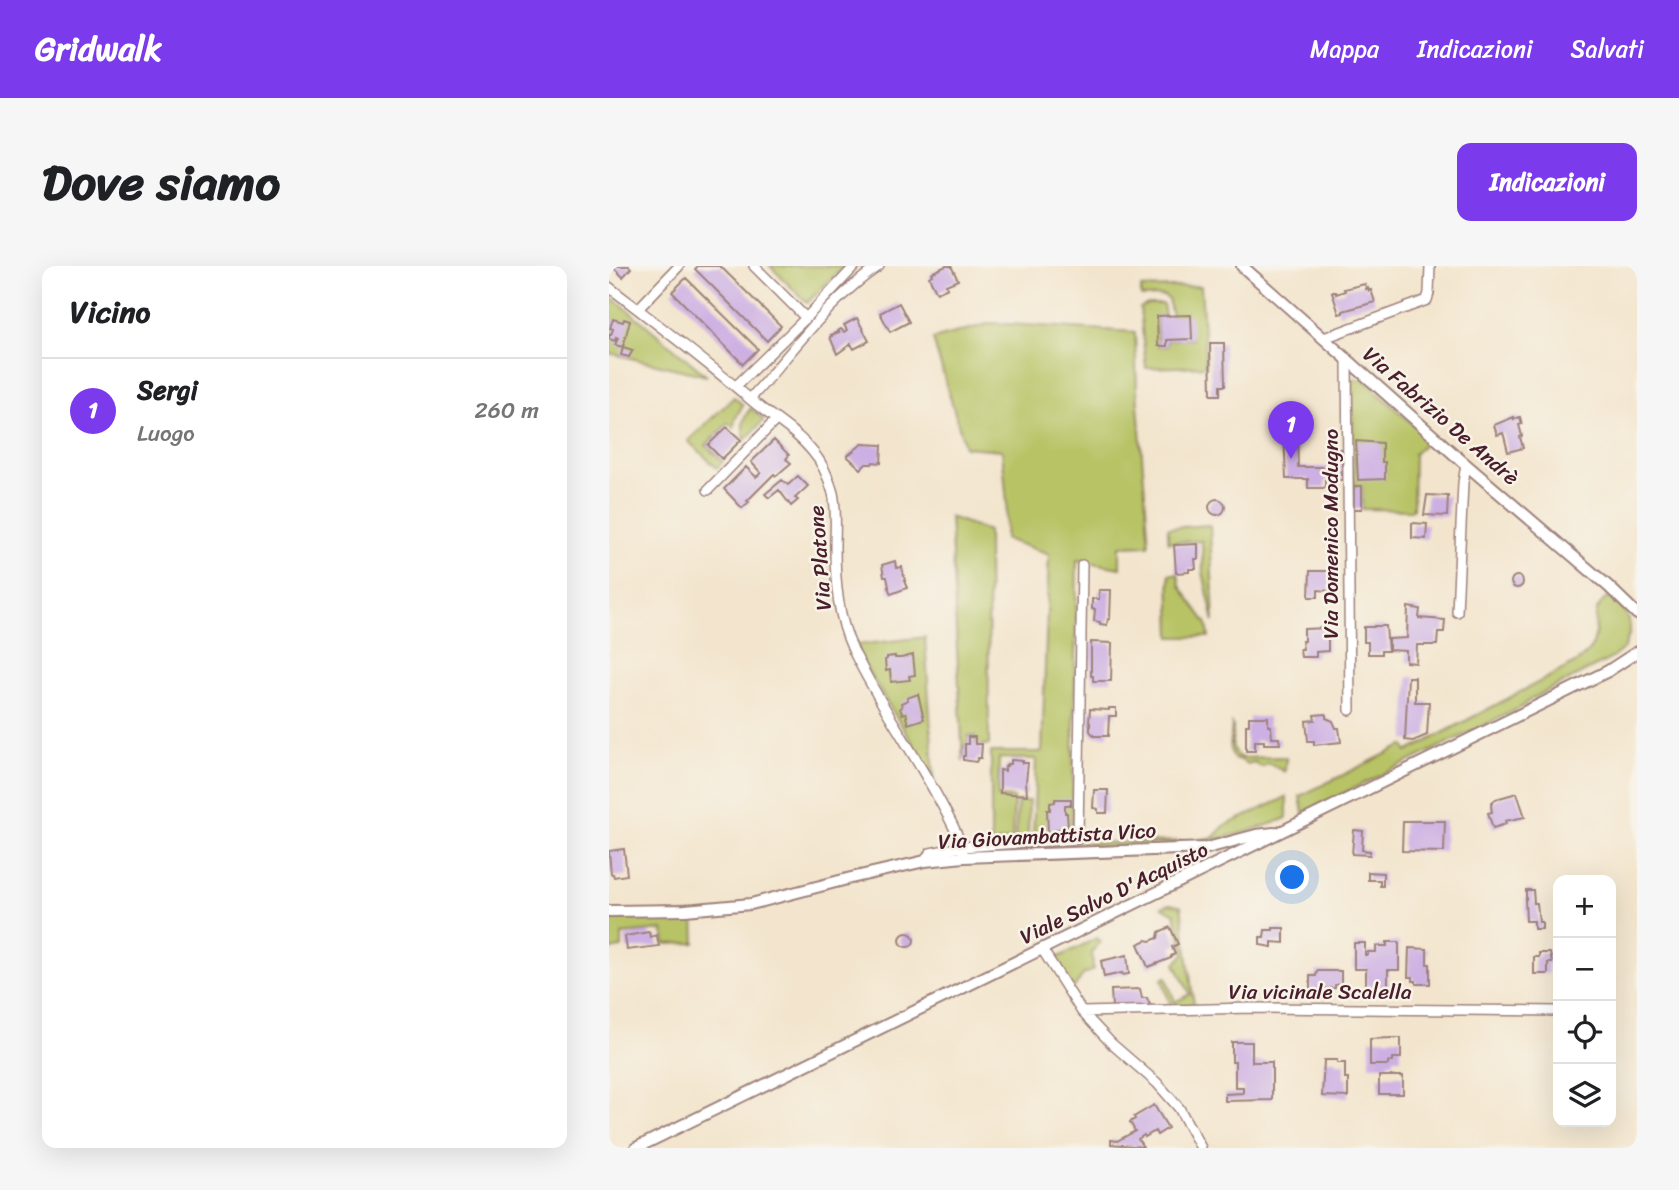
<!DOCTYPE html>
<html lang="it">
<head>
<meta charset="utf-8">
<style>
	:root { --surface:#fff; --page:#f6f6f6; --text:#202124; --muted:#757577; --line:#e0e0e0; --accent:#7c3aed }
	body { margin:0; font-family:Sriracha,sans-serif; background:var(--page); color:var(--text) }
	.controls { position:absolute; right:21px; bottom:21px; display:grid; overflow:hidden; border-radius:14px; box-shadow:0 7px 28px #0002 }
	.controls button { width:63px; height:63px; display:grid; place-items:center; padding:0; border:0; border-bottom:2px solid var(--line); background:var(--surface); color:var(--text); font:35px sans-serif }
	.you { position:absolute; left:684px; top:612px; width:24px; height:24px; margin:-18px; border:5px solid #fff; border-radius:50%; background:#1a73e8; box-shadow:0 0 0 10px #1a73e833 }
	.badge { display:grid; place-items:center; width:46px; height:46px; border-radius:50%; background:var(--accent); color:#fff; font-size:23px; font-weight:700 }
	.pin { position:absolute; translate:-50% -58px; filter:drop-shadow(0 2px 4px #0008) }
	.pin::after { content:''; position:absolute; top:37px; width:24px; height:21px; background:inherit; clip-path:polygon(0 0,100% 0,50% 100%) }
	.list { margin:0; padding:0; list-style:none }
	h2 { display:flex; justify-content:space-between; align-items:center; height:91px; margin:0; padding:0 28px; font-size:30px }
	h2 small { font-size:23px; font-weight:400; color:var(--muted) }
	.list li { display:grid; grid-template-columns:46px 1fr auto; gap:21px; align-items:center; box-sizing:border-box; height:105px; padding:0 28px; border-top:2px solid var(--line) }
	.list b { display:block; font-size:26px; white-space:nowrap }
	.list p { margin:0; font-size:23px; white-space:nowrap; color:var(--muted) }
	.list em { font-size:23px; font-style:normal; color:var(--muted) }
	.icon { flex:none; width:38px; height:38px; fill:none; stroke:currentColor; stroke-width:2; stroke-linecap:round; stroke-linejoin:round }
	.map { position:relative; flex:none; width:1028px; height:882px; overflow:hidden; border-radius:14px }
	header { display:flex; align-items:center; gap:42px; box-sizing:border-box; height:98px; padding:0 35px; background:var(--accent); color:#fff }
	header strong { font-size:33px }
	nav { display:flex; gap:38px; margin-inline-start:auto; font-size:24px }
	.intro { display:flex; align-items:center; justify-content:space-between; box-sizing:border-box; height:168px; padding:0 42px }
	h1 { margin:0; font-size:49px }
	.button { padding:18px 32px; border-radius:14px; background:var(--accent); color:#fff; font-size:24px; font-weight:700 }
	main { display:flex; gap:42px; padding:0 42px }
	aside { flex:1; background:var(--surface); border-radius:14px; box-shadow:0 7px 28px #0002 }
	.map>svg:first-child { display:block }
</style>
</head>
<body>
<header>
<strong>Gridwalk</strong>
<nav><a>Mappa</a><a>Indicazioni</a><a>Salvati</a></nav>
</header>
<div class="intro"><h1>Dove siamo</h1><a class="button">Indicazioni</a></div>
<main>
<aside>
<h2>Vicino<small></small></h2>
<ul class="list">
<li><span class="badge">1</span><div><b>Sergi</b><p>Luogo</p></div><em>260 m</em></li>
</ul>
</aside>
<div class="map">
<svg width="1028" height="882" viewBox="0 0 1028 882">
	<rect width="100%" height="100%" fill="#f7f3e8"/>
	<filter id="ink" filterUnits="userSpaceOnUse"><feTurbulence type="fractalNoise" baseFrequency=".0143" numOctaves="2"/><feDisplacementMap in="SourceGraphic" scale="14" xChannelSelector="R" yChannelSelector="G"/><feConvolveMatrix kernelMatrix="1 2 1 2 8 2 1 2 1" color-interpolation-filters="sRGB"/></filter>
	<filter id="wash" filterUnits="userSpaceOnUse"><feTurbulence type="fractalNoise" baseFrequency=".00686" numOctaves="4" result="noise"/><feDisplacementMap in="SourceGraphic" scale="28" xChannelSelector="R" yChannelSelector="G"/><feGaussianBlur stdDeviation="1.57" result="paint"/><feColorMatrix in="noise" values="0 0 0 0 0 0 0 0 0 0 0 0 0 0 0 0 0 1.4 0 .05"/><feComposite in="paint" operator="in"/></filter>
	<g filter="url(#wash)">
		<rect width="100%" height="100%" fill="#f3e5cd"/>
		<path fill="#b7c365" stroke="#807148" stroke-width="2" d="M161,0H235L198,37Z
			M592,20L597,100L537,102L531,42L539,38H554L556,50L548,51L549,80H558V74L583,73L563,50L559,33L555,30L532,31V22Z
			M0,30L13,39L98,110L0,87Z
			M383,57L526,66L528,125L540,279L511,280V302L468,294L463,570L424,573L427,493L390,492L389,531L405,532L403,573V574L382,577V486H433L440,288L396,273L398,237L393,184L356,181L324,73Z
			M743,113H754L820,173L805,188L804,244L753,243V221L745,220Z
			M125,131L134,139L126,153L125,162L119,157L97,179L114,196L108,202L79,175Z
			M142,142L155,154L136,174C133,160 132,154 142,142Z
			M341,251L379,265L380,479H366V470H359V478L355,479L354,496Z
			M601,259L605,356L594,306L593,275L559,276V262Z
			M560,308H569L571,320L598,358L600,371H562Z
			M1000,331L1016,345L1020,354L1021,366L1015,382L1003,392L922,433L913,441L694,547L691,530L795,479L798,486L968,396C974,391 981,385 984,378C991,360 979,343 1000,331Z
			M316,371L325,512L257,402L247,379Z
			M623,459L624,461C624,472 620,486 632,492L677,491L676,506L659,497L653,501L648,499L646,496L638,498L632,494L625,493L621,483Z
			M678,531V552C647,564 617,573 584,577L362,586V584L463,577L582,575L605,571L615,560Z
			M409,535H420L419,574H407L406,572Z
			M561,638L572,640L585,739L562,741L553,713L557,711L566,736L581,728L566,698L575,688L566,648L553,641Z
			M85,648L86,677L56,678L54,664L13,668V682L0,684V650Z
			M488,672L492,676L483,685L484,704L474,709L464,723L446,693Z"/>
		<g id="blocks">
			<path fill="#cdb0e3" d="M3,0H20L22,2L14,11Z
				M89,0H111L172,60L158,75L86,3Z
				M337,0H342L349,14L337,19L339,22L328,27L320,11L323,9L322,7Z
				M77,12L149,83L134,98L63,26Z
				M756,18L757,23L759,22L760,25L762,24L766,36L734,45V47L730,48L723,26H727V28L736,25L735,23Z
				M290,37L300,56L281,66L271,47Z
				M582,49L583,73L558,74V80H549L548,50Z
				M248,52L260,75L245,83L242,78L228,88L221,71L223,70L222,69L230,66L229,65L232,63L235,66L238,64L235,59Z
				M4,53L14,56L15,53L21,55L16,73L14,81L24,84L20,91L12,89L14,81L6,79L9,72L7,71L6,75L0,73V69H2L4,63L1,62Z
				M601,77H615L616,120H611V129H602Z
				M905,151V153L911,151L913,158L910,159L913,170L911,171L914,182L899,186L895,170L894,167L888,169L885,159Z
				M118,161L132,174L113,193L99,179Z
				M675,166H688L689,201H726V185L733,182V214H716V222H699V213H677Z
				M165,174L180,189L177,193L182,197L167,210L165,208L138,235L140,236L133,242L115,223L137,201L147,211L152,207L142,196Z
				M747,175L773,177V196H776V213L749,214Z
				M253,178L273,179L272,197L264,196L263,198H257L252,203L238,190Z
				M189,210L199,220L186,232L189,234L182,240L170,224L160,232L156,228L173,214L179,219Z
				M745,220H753V243H745Z
				M818,229L839,230L838,250L815,249Z
				M600 241a8 8 0 1 1 16 0a8 8 0 1 1-16 0Z
				M803,257L818,258L817,273L803,272Z
				M589,278V293H586L587,303H580V306L567,307L565,279Z
				M286,295L287,302L293,301L296,315H295L298,322L282,328L279,321H280L278,311H275L273,299Z
				M701,305H720L721,325L709,324V331H700Z
				M902 316a6 6 0 1 1 12 0a6 6 0 1 1-12 0Z
				M490,324H502L501,353H499L498,359L491,358V356L485,355L486,343H483V333H490Z
				M799,341L811,343L810,352L836,354L835,366H829L828,379H808L807,397L797,396V385L780,384V373L798,372Z
				M765,360H777L779,385H772V388H759V376H755V361H765Z
				M719,362V385L707,386V391H692L691,383H694L693,375H695V363Z
				M482,376L503,377L502,415H484V410H482Z
				M304,389L306,409L300,410L301,414L282,416L281,404L277,405L276,394L278,393V391L286,390V392H292Z
				M799,411H806V436H820L818,469L804,475L796,474Z
				M309,428L315,453L299,458L297,451L298,450L297,447L293,448L291,442L293,441L292,437L299,434L298,432Z
				M500,442H507V450H500L499,470H485L481,465V457H480L481,443L500,444Z
				M717,448V452L724,455L727,462H730L732,476L705,479V475H699L697,455L706,454L705,449Z
				M640,451H659V460H662L663,472H670L671,478H655V475H646V485H637V459H640Z
				M359,471H366V478H373L372,492H369L367,496L354,494V490H356V478H359Z
				M402,494L414,495V497H419L417,516L418,529L391,527V504L396,505V500H398V498H402Z
				M485,524H499L498,547H489V543L484,542Z
				M908,527L916,551L896,555L897,558L884,562L879,547L883,546L882,540L883,536L887,533Z
				M446,533H462V539H456V547H458L459,563H447V566H439L438,544H441V537L446,536Z
				M794,555H836L835,586L793,585Z
				M745,564L754,565L753,584L761,585V589L743,588Z
				M15,583L18,609L5,611L4,608H2L0,585Z
				M759,606L774,607V620H771V614H759Z
				M917,624H924L925,637H928L930,656H933V663H925V655H917L916,633H917Z
				M561,661L569,678L563,681L566,688L562,690V692L539,701L529,678L538,674L541,675L549,672L550,666Z
				M664,662H675V677L663,676V681L651,679V671H655L656,664H664Z
				M40,666L41,671L48,669L50,680L18,684L16,670Z
				M291 674a7 7 0 1 1 14 0a7 7 0 1 1-14 0Z
				M778,676H790V704H779V723H772V730H769V720H757V703H745V677H756V689H759V686H767V680H778Z
				M800,682L818,683V698H821V718H807V715H804V711H799Z
				M930,687H941L943,697H939V708H925V691H930Z
				M518,689L520,708L514,709L513,707L495,711L492,695Z
				M708,705H732V718L726,719V722L701,724V710H707Z
				M531,723L533,732H538L542,741H503L502,724Z
				M783,772H792V792H784V796H779V799H761V773Z
				M623,776H643V796H663V834L616,835V828L634,827V821H626V796H623Z
				M715,794H728V797H736V812H739V831L713,830Z
				M770,810H794V828H770Z
				M545,839L559,862L548,869L546,865L536,871L535,869L529,873L534,881L502,878V874L508,875L526,865L521,856L526,853L525,851Z"/>
		</g>
	</g>
	<g filter="url(#ink)">
		<use href="#blocks" fill-opacity="0" stroke="#9e827c" stroke-width="2"/>
		<g fill="none" stroke-linecap="round" stroke-linejoin="round">
			<g stroke="#9e827c" stroke-width="12">
				<path id="minor" d="M145,0L197,52
					M0,21C48,58 96,94 142,134C162,151 186,164 203,185C213,196 220,213 224,227C228,244 226,263 226,281C226,316 229,352 244,384C268,434 300,479 327,528C337,547 351,569 355,591
					M29,43L70,0
					M715,72L818,34L820,27L821,0
					M738,92L741,444
					M127,120L197,52L246,0
					M141,133C182,88 219,34 270,0
					M99,224L167,154
					M848,346L854,217L857,198
					M316,595L321,587L353,581L469,573L473,299
					M433,683L473,746L503,778L548,817L570,842L592,882
					M473,746L643,742L949,745"/>
			</g>
			<g stroke="#9e827c" stroke-width="14">
				<path id="tertiary" d="M633,0L847,190L999,320L1028,348
					M0,645L76,644L142,638L242,612L316,595L355,591L598,582L647,569L665,567
					M27,882L859,474L999,405L1028,386"/>
			</g>
			<use href="#minor" stroke="#fff" stroke-width="9"/>
			<use href="#tertiary" stroke="#fff" stroke-width="10"/>
		</g>
	</g>
	<g text-anchor="middle" stroke-width="5" stroke-linejoin="round" paint-order="stroke">
		<g font-size="21" fill="#4a1f2b" stroke="#f7f3e8">
			<text transform="translate(832 150) rotate(41)" y="7">Via Fabrizio De Andrè</text>
			<text transform="translate(722 268) rotate(-90)" y="7">Via Domenico Modugno</text>
			<text transform="translate(211 292) rotate(-94)" y="7">Via Platone</text>
			<text transform="translate(438 570) rotate(-3)" y="7">Via Giovambattista Vico</text>
			<text transform="translate(505 627) rotate(-26)" y="7">Viale Salvo D'Acquisto</text>
			<text x="711" y="733">Via vicinale Scalella</text>
		</g>
	</g>
</svg>
<div class="controls">
<button>+</button>
<button>−</button>
<button><svg class="icon" aria-label="locate" viewBox="0 0 24 24"><circle cx="12" cy="12" r="6"/><path d="M12 2v4M12 18v4M2 12h4M18 12h4"/></svg></button>
<button><svg class="icon" aria-label="layers" viewBox="0 0 24 24"><path d="M12 4l9 5-9 5-9-5zM3 14l9 5 9-5"/></svg></button>
</div>
<div class="you"></div>
<div class="pin badge" style="left:682px;top:193px">1</div>
</div>
</main>
</body>
</html>
